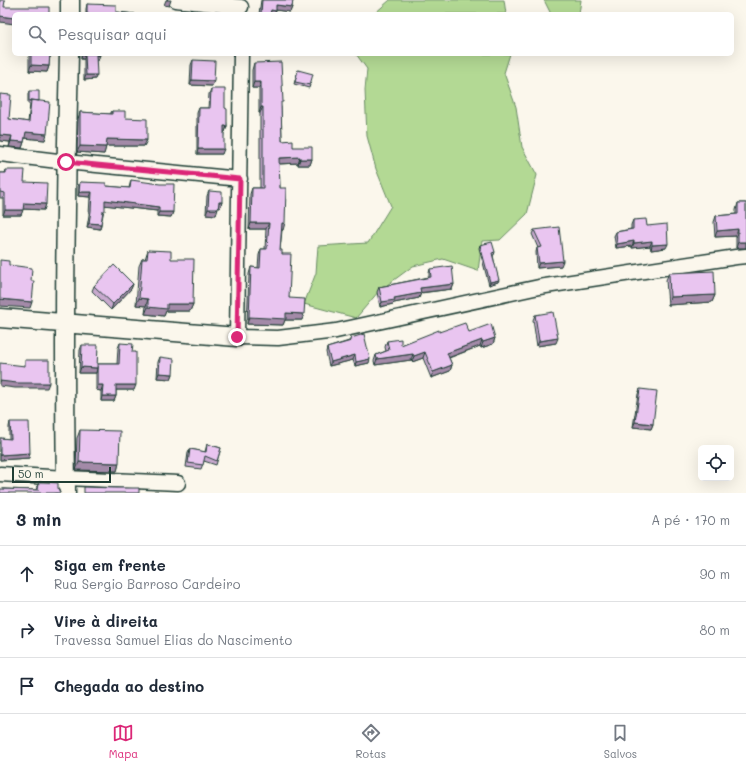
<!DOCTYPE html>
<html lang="pt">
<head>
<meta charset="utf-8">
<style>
	:root { --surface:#fff; --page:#f2f2f3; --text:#1f2937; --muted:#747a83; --line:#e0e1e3; --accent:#db2777 }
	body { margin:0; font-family:Mali,sans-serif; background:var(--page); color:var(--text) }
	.controls { position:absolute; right:12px; bottom:12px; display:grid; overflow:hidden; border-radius:6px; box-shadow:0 4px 16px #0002 }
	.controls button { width:36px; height:36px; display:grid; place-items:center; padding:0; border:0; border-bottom:1px solid var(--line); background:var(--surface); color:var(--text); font:20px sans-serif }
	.scale { position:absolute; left:12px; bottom:10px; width:99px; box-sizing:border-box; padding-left:4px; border:2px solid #1f3d34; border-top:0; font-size:11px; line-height:14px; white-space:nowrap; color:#1f3d34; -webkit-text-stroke:3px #fbf7ec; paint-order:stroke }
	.stop { position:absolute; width:12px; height:12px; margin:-9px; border:3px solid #db2777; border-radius:50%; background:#fff }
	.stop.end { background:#db2777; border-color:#fff; box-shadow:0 1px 4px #0008 }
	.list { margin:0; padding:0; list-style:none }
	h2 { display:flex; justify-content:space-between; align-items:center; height:52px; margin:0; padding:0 16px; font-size:17px }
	h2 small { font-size:13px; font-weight:400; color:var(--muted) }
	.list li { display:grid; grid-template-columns:26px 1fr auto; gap:12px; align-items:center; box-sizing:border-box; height:56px; padding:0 16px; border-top:1px solid var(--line) }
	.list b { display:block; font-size:15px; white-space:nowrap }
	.list p { margin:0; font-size:13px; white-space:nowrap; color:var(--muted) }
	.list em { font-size:13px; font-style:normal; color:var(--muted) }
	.icon { flex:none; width:22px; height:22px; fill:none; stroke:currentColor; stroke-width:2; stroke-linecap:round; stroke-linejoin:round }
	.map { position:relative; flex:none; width:746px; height:493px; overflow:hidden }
	.search { position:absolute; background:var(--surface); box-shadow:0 4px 16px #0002; left:12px; right:12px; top:12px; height:44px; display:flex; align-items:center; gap:10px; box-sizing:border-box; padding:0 14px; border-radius:6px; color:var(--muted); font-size:15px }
	.sheet { height:220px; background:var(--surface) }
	nav { display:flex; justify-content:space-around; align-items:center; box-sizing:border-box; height:56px; border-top:1px solid var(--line); background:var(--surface); font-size:11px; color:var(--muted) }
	nav a { display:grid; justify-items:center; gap:2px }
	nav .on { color:var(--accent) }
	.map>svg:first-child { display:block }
</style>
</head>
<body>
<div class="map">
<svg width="746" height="493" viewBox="0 0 746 493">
	<rect width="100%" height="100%" fill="#fbf7ec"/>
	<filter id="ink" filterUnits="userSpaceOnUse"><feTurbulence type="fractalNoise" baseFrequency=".025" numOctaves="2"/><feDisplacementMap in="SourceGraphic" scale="8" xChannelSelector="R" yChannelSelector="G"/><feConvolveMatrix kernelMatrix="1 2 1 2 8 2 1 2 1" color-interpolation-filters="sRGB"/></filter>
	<g filter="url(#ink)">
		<path fill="#b3d994" stroke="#698b64" d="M390,0H504L506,14H374Z
			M544,0H581L579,14H550V12Z
			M356,54H510L504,73L516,107L522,147L537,175L527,214L500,240L482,241L478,271L443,259L413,266L379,291L356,318L304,304L316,273L318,246L368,243L391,206L376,169L367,136L365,90L367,69Z"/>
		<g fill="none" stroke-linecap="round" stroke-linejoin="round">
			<g stroke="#1f3d34" stroke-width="17">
				<path id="minor" d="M175,0L241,7
					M241,54L237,337L278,338L336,331L539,287L736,257L746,256
					M0,154L66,162L240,179
					M0,474L66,478L178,483"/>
			</g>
			<g stroke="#1f3d34" stroke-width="21">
				<path id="tertiary" d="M70,14V0
					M0,318L237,337
					M66,493C64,347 65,200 69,54"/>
			</g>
			<use href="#minor" stroke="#fbf7ec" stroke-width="14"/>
			<use href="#tertiary" stroke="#fbf7ec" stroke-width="18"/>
		</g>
		<path fill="#c8a9ce" stroke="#1f3d34" d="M261,0H293L292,7L290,12L276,10L275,14H259Z
			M87,4L116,12L135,14H86V9Z
			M29,54H52L50,58H49V66L47,72L29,71Z
			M81,54H100L98,60H96L95,79L84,80V59H81Z
			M193,60L212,86L190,85L191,65Z
			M254,63L281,107L282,141L293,147L312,159L310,165H298V163L279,164L280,188L283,230H282L280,250L282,254L289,298L302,320H285L283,325L247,324L249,274L251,267L258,268L259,255L261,249H265L266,229H249L250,194L252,188H260V113H259V88H252V70Z
			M298,70L310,85L309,88L294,84Z
			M211,89L225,108L227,126L225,132H224L222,154H197V113L199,108H208L209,94Z
			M29,91L39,101L45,140L25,138L24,142L22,148L9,147L10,142L0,141V94L9,119L28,122L30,104H28V94Z
			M112,111L125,118L147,140L144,146H106L104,154L77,152L78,119L80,112L110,114Z
			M6,170L24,182L46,204L44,210L23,209L21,215H3V198H0V173H5Z
			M131,180L173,212L171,217L157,216V211L105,205L100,229L87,227L89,215L90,197L78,196V186L80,182L106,186L129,188Z
			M209,191L222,202L220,208L218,207L216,215L206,214L207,196Z
			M738,203H746V248H736V236L715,237L714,222L716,216L736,214V210Z
			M633,220L647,226L666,248L651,250L650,246L632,248V246L616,248L614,236L616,232L631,229V225Z
			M534,230L561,266L537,268L536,252L537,248H538L532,234Z
			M480,245L495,252L494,255H493L498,282L489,285L479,248Z
			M148,250L171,259L193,304L190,311H166L164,316L145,314L146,306L136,305L139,266L142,259H145Z
			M430,269L454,284L452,289L421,293L419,298L394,303L393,304L380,307L377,292L379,287L429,277V273Z
			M669,273L715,295L712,302L668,305L666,280Z
			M133,284L131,289L111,310L92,291L94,286Z
			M535,315L556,343L537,346L533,320Z
			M439,332H469L495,338L493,344L481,348L480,346L449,358L452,365L450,371L431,378L423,358L412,362L411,360L375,365L374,361L376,355L386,351L385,347L387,341L401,345Z
			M351,338L369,363L355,366L353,360L329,366L326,352L327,348L349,341Z
			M120,343L132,352L134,390H116V396L114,401H101V391L96,390V370V373H79L80,350L82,345L97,366L98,364H117L118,348Z
			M160,357L173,374L171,379L157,378L158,362Z
			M640,389L653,424L651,429L633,427L638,394Z
			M10,422L29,458L0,460V438L9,439V427Z
			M80,430L119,463L117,471L76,470L77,438Z
			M207,444L221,448L216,465L204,461L201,469L186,467L188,453L190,449L205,452Z
			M39,482L58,488L60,493L3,489L36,490Z"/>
		<path fill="#a38aa8" stroke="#1f3d34" d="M166,0H171L169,6L164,5Z
			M276,5L292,7L290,12L275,10Z
			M271,10L276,11L275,14H270Z
			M0,16L14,18V24L0,22Z
			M82,55H85L84,59H81Z
			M96,55H100L98,60H94Z
			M31,65L49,66L47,72L29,71Z
			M86,75H97L95,79L84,80Z
			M192,80L214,81L212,86L190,85Z
			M254,82H261L259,88H252Z
			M261,107H263L260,113H259Z
			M224,126H227L225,132H222Z
			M26,132L47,134L45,140L24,138Z
			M0,135L12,136L10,142L0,141Z
			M107,139L147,140L144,146H105Z
			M11,141L24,142L22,148L9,147Z
			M80,146L106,147L104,154L77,152Z
			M198,149H224L222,154H197Z
			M300,157L298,163L277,164L279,158Z
			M300,159H312L310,165H298Z
			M79,192H92L90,197L78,196Z
			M105,200L159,207L157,211L103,205Z
			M219,202H222L220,208L217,207Z
			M24,203L46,204L44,210L22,209Z
			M208,209H218L216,215L206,214Z
			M5,210H23L21,215H3Z
			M159,212H173L171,217L157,216Z
			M89,223L101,224L100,229L87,227Z
			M251,223H269L266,229H249Z
			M282,223H285L283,230H280Z
			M738,229L736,236L715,237L717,231Z
			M634,241L632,246L616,248L617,244Z
			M652,241L650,246L632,248L634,243Z
			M738,242H746V248H736Z
			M668,244L666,248L651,250L652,245Z
			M563,261L561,266L537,268L539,263Z
			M499,280L498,282L489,285L490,282Z
			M133,284L131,289L111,310L113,304Z
			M454,284L452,289L418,293L420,288Z
			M421,293L419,298L394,303L393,304L380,307L382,302L394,298Z
			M715,295L712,302L668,305L670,297Z
			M139,298L148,299L146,306L136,305Z
			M0,299L32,302L30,308L0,306Z
			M167,304H193L190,311H166L164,316L145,314L148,307Z
			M286,313L304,314L302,320H285L283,325L247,324L249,317Z
			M495,338L493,344L481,348L483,342Z
			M558,338L556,343L537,346L539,341Z
			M482,340L480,346L445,359L447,353Z
			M425,352L423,358L412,362L414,356Z
			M413,354L411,360L375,365L377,359Z
			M355,355L353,360L329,366L331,362Z
			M370,359L369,363L355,366L356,362Z
			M452,365L450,371L431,378L433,372Z
			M81,367L97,368L96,373H79Z
			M159,373L173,374L171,379L157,378Z
			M0,381L49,383L47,388H15L0,386Z
			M98,385H103L101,391L96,390Z
			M116,385H136L134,390H114Z
			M102,396H116L114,401H101Z
			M635,422L653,424L651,429L633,427Z
			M30,453L29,458L0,460V455Z
			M79,462L119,463L117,471L76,470Z"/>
		<path fill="#e9c5f0" stroke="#1f3d34" d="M0,0H5L4,7H49V14H14V18L0,16Z
			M262,0H293L292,7L276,5V11L271,10L270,14H261Z
			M87,4L116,5V12L135,14H87Z
			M31,54H50L49,66L31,65Z
			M82,54H100V55H96L97,75H86L85,55H82Z
			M193,60L215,61L214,81L192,80Z
			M281,62L283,102H281L282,141L293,140V147H312V159H300V157L279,158L280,188H286L285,223H282L280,250H282V254H291L289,298L305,299L304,314L286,313V319L249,317L251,267L260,268L261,249H267L269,223H251L252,188H263V107H261V82H254V63Z
			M298,70L313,74L310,85L295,82Z
			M211,89H225V108L227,109V126H224V149H198L199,108H210Z
			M29,91H39V101L31,100V101H29Z
			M0,94L11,95L9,119L29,122L31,100L50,102L47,134L26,132L24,142L11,141L12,136L0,135Z
			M112,111H125V118L147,119V140L107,139L106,147L80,146V112L112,114Z
			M6,170H25L24,182L47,183L46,204L24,203L23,210H5V193L0,192V173H6Z
			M131,180L160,184H174L173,212H159V207L105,200V211H103L101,224L89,223L91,211L92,192H79L80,182L106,183V186L130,188Z
			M209,191L222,192V202H219L218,209H208Z
			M738,203H746V242H738V229L717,231L716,216L738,214Z
			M646,219L647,226L667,224L668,244L652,245V241L634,243V241L617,244L616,232L633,229V220Z
			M559,227L563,261L539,263L537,248L542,247L534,230Z
			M492,242L495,252L492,253L499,280L490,282L480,245Z
			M148,250L171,251V259H194L193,304H167V309L148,307V299L139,298L142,259H147Z
			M0,260L9,261V265L32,268L31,281H34L32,302L0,299Z
			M114,265L133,284L113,304L94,286Z
			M452,266L454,284L420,288L421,293L394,298L395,300L382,302L379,287L431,277L430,269Z
			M714,271L715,295L670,297L669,273Z
			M553,312L558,338L539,341L535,315Z
			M465,323L469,332L491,324L495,338L483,342L482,340L447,353L452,365L433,372L425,352L414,356L413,354L377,359L376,355L389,350L387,341L401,339V345L439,330V332Z
			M364,334L370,359L356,362L355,355L331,362L327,348L351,341V338Z
			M120,343L133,344L132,352H136V385H116V396H102L103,385H98V364H119Z
			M82,345H98L97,368L81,367Z
			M160,357L174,359L173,374L159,373Z
			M25,360H49V383H17L0,381V363L25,366Z
			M640,389L657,391L653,424L635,422Z
			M10,422H29L30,453L0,455V438L11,439Z
			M80,430L120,431L119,463L79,462Z
			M207,444L221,448L217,461L205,456L203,465L188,463L190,449L206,452Z
			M39,482L58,483V488L60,493H0V489L38,490Z
			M84,487L116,488H139V493H84Z"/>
	</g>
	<g fill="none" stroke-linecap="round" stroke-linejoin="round" filter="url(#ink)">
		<path stroke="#db2777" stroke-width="5" d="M66,162L240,179L237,337"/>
	</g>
</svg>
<div class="controls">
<button><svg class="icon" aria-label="locate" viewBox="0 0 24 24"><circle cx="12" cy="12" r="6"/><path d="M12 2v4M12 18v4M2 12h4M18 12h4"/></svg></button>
</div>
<div class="scale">50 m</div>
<div class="stop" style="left:66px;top:162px"></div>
<div class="stop end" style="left:237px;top:337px"></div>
<div class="search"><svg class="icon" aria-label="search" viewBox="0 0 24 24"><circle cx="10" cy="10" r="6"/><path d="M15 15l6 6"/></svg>Pesquisar aqui</div>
</div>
<section class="sheet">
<h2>3 min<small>A pé · 170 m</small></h2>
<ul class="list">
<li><svg class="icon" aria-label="ahead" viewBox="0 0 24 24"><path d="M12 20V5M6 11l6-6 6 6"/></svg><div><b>Siga em frente</b><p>Rua Sergio Barroso Cardeiro</p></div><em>90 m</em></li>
<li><svg class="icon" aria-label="right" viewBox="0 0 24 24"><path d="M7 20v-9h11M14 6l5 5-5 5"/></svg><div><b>Vire à direita</b><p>Travessa Samuel Elias do Nascimento</p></div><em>80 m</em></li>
<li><svg class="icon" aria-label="arrive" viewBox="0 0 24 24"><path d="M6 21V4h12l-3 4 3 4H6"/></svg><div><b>Chegada ao destino</b></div></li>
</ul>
</section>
<nav>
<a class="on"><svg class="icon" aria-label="map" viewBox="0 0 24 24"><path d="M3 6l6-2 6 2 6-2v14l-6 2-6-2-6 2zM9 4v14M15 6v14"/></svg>Mapa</a>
<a><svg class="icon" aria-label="directions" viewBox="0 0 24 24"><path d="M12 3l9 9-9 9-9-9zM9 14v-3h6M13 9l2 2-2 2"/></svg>Rotas</a>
<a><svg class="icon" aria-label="saved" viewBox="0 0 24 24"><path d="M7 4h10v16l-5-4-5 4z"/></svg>Salvos</a>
</nav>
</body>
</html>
